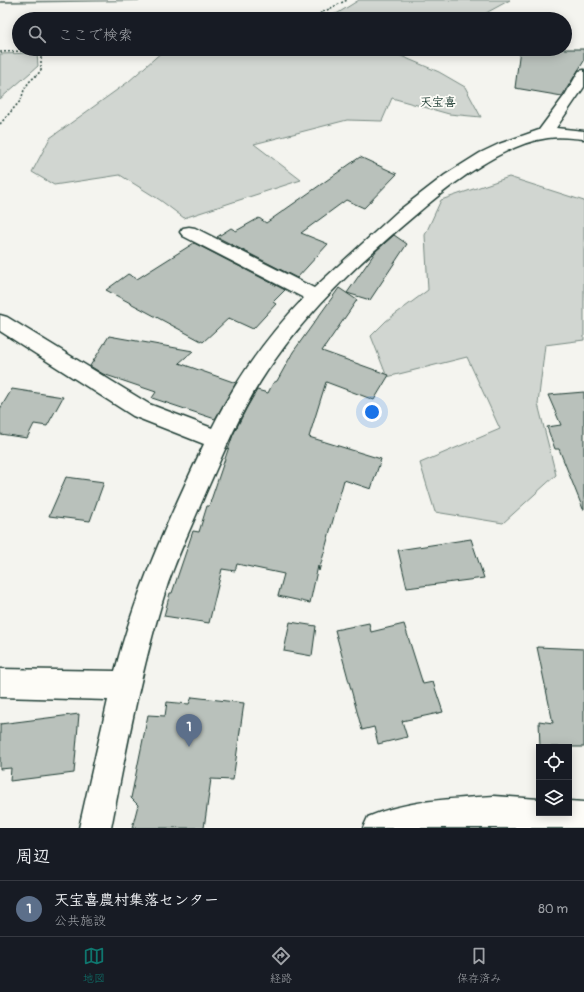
<!DOCTYPE html>
<html lang="ja">
<head>
<meta charset="utf-8">
<style>
	:root { --surface:#171b24; --page:#242831; --text:#f1f3f6; --muted:#9ea1a6; --line:#363941; --accent:#0f766e }
	body { margin:0; font-family:Pangolin,"Klee One",sans-serif; background:var(--page); color:var(--text) }
	.controls { position:absolute; right:12px; bottom:12px; display:grid; overflow:hidden; border-radius:0px; box-shadow:0 2px 10px #0003 }
	.controls button { width:36px; height:36px; display:grid; place-items:center; padding:0; border:0; border-bottom:1px solid var(--line); background:var(--surface); color:var(--text); font:20px sans-serif }
	.you { position:absolute; left:372px; top:412px; width:14px; height:14px; margin:-10px; border:3px solid #fff; border-radius:50%; background:#1a73e8; box-shadow:0 0 0 6px #1a73e833 }
	.badge { display:grid; place-items:center; width:26px; height:26px; border-radius:50%; background:var(--accent); color:#fff; font-size:13px; font-weight:700 }
	.pin { position:absolute; translate:-50% -33px; filter:drop-shadow(0 1px 2px #0008) }
	.pin::after { content:''; position:absolute; top:21px; width:14px; height:12px; background:inherit; clip-path:polygon(0 0,100% 0,50% 100%) }
	.list { margin:0; padding:0; list-style:none }
	h2 { display:flex; justify-content:space-between; align-items:center; height:52px; margin:0; padding:0 16px; font-size:17px }
	h2 small { font-size:13px; font-weight:400; color:var(--muted) }
	.list li { display:grid; grid-template-columns:26px 1fr auto; gap:12px; align-items:center; box-sizing:border-box; height:56px; padding:0 16px; border-top:1px solid var(--line) }
	.list b { display:block; font-size:15px; white-space:nowrap }
	.list p { margin:0; font-size:13px; white-space:nowrap; color:var(--muted) }
	.list em { font-size:13px; font-style:normal; color:var(--muted) }
	.icon { flex:none; width:22px; height:22px; fill:none; stroke:currentColor; stroke-width:2; stroke-linecap:round; stroke-linejoin:round }
	.map { position:relative; flex:none; width:584px; height:828px; overflow:hidden }
	.search { position:absolute; background:var(--surface); box-shadow:0 2px 10px #0003; left:12px; right:12px; top:12px; height:44px; display:flex; align-items:center; gap:10px; box-sizing:border-box; padding:0 14px; border-radius:22px; color:var(--muted); font-size:15px }
	.sheet { height:108px; background:var(--surface) }
	nav { display:flex; justify-content:space-around; align-items:center; box-sizing:border-box; height:56px; border-top:1px solid var(--line); background:var(--surface); font-size:11px; color:var(--muted) }
	nav a { display:grid; justify-items:center; gap:2px }
	nav .on { color:var(--accent) }
	.map>svg:first-child { display:block }
</style>
</head>
<body>
<div class="map">
<svg width="584" height="828" viewBox="0 0 584 828">
	<rect width="100%" height="100%" fill="#f4f4ef"/>
	<filter id="ink" filterUnits="userSpaceOnUse"><feTurbulence type="fractalNoise" baseFrequency=".025" numOctaves="2"/><feDisplacementMap in="SourceGraphic" scale="8" xChannelSelector="R" yChannelSelector="G"/><feConvolveMatrix kernelMatrix="1 2 1 2 8 2 1 2 1" color-interpolation-filters="sRGB"/></filter>
	<g filter="url(#ink)">
		<path fill="#d1d6d1" stroke="#788a82" d="M359,0H510L475,19H319L338,13Z
			M184,49H397L394,53L439,72L465,87L481,117L449,114L392,98L382,121L347,120L254,144L301,180L184,218L160,200L120,175L54,185L32,172L50,138L128,82L163,51Z
			M37,53L38,66L0,99V54Z
			M509,177L584,201V340L545,345L538,404L556,475L503,523L435,512L420,463L500,429L467,357L387,377L371,336L386,321L428,290L425,235L441,200Z"/>
		<g fill="none" stroke-linecap="round" stroke-linejoin="round">
			<path fill="#6e8179" fill-rule="evenodd" d="M141,0L139,1L0,3V1Z"/>
		</g>
		<path fill="#b9c1bb" stroke="#1f3d34" d="M520,49H584V61L562,96L515,88Z
			M360,157L397,174L364,208L346,200L301,233L328,244L297,278L217,237L231,228L236,231L259,218L266,223Z
			M394,235L407,244L370,300L347,293L376,251Z
			M194,243L285,290L273,302L276,304L253,329L229,318L203,342L106,290L128,274L137,279Z
			M339,288L357,300L322,351L389,375L374,400L326,382L309,437L381,459L371,489L344,480L319,571L318,566L310,603L278,596L284,574L237,564L235,571L222,569L209,623L164,616L170,593H172L193,531L199,532L207,506H209L233,435L246,409L257,390L268,393L273,383L277,381L293,352Z
			M109,336L193,351L179,363L236,383L215,419L152,398L156,392L103,374L90,366Z
			M12,389L63,397L47,426L34,424L27,438L0,434V409Z
			M584,392V509H583L559,449H555L547,427L561,425L548,395Z
			M66,477L104,482L90,521L49,516Z
			M471,539L484,578L407,588L398,550Z
			M290,622L316,626L312,656L284,651Z
			M369,623L371,632L404,624L423,684L433,682L443,712L402,721L407,737L378,744L374,727L362,730L335,630Z
			M537,647L584,649V747H540L539,721L553,723Z
			M192,697L244,703L233,780L211,779L204,828H132L138,805L131,798L148,715L165,716L167,702L189,704Z
			M79,714L74,773L10,781L11,768L0,769V724Z"/>
		<g fill="none" stroke-linecap="round" stroke-linejoin="round">
			<g stroke="#1f3d34" stroke-width="3">
				<path id="minor" d="M584,70V87L556,128L584,131V139C572,138 560,136 548,138C502,144 449,186 414,216C363,259 312,306 274,361C245,401 226,447 206,492C193,523 179,552 168,583C142,663 127,746 111,828H79L108,700L0,697V669L115,671C135,592 169,518 204,444L133,416L0,331V315L7,317L149,404L212,428C236,380 266,337 304,298L183,236L180,232L183,228L189,227L195,228L314,288L397,212L445,175L480,153L499,144L539,130L565,95L579,71Z
					M494,796L539,799V813H569V801L584,802V828H363L368,817C407,800 451,799 494,796Z"/>
			</g>
			<path stroke="#1f3d34" stroke-width="1.5" stroke-dasharray="2 2" stroke-linecap="butt" d="M309,19L347,0
				M0,52L75,49
				M0,124L21,100L24,90L29,82L41,71V50"/>
			<use href="#minor" fill="#fdfcf7" fill-rule="evenodd"/>
		</g>
	</g>
	<g text-anchor="middle" stroke-width="3.5" stroke-linejoin="round" paint-order="stroke">
		<g font-size="12" font-weight="bold" fill="#1f3d34" stroke="#fdfcf7">
			<text x="438" y="106">天宝喜</text>
		</g>
	</g>
</svg>
<div class="controls">
<button><svg class="icon" aria-label="locate" viewBox="0 0 24 24"><circle cx="12" cy="12" r="6"/><path d="M12 2v4M12 18v4M2 12h4M18 12h4"/></svg></button>
<button><svg class="icon" aria-label="layers" viewBox="0 0 24 24"><path d="M12 4l9 5-9 5-9-5zM3 14l9 5 9-5"/></svg></button>
</div>
<div class="you"></div>
<div class="pin badge" style="left:189px;top:747px;background:#5c6f8a">1</div>
<div class="search"><svg class="icon" aria-label="search" viewBox="0 0 24 24"><circle cx="10" cy="10" r="6"/><path d="M15 15l6 6"/></svg>ここで検索</div>
</div>
<section class="sheet">
<h2>周辺<small></small></h2>
<ul class="list">
<li><span class="badge" style="background:#5c6f8a">1</span><div><b>天宝喜農村集落センター</b><p>公共施設</p></div><em>80 m</em></li>
</ul>
</section>
<nav>
<a class="on"><svg class="icon" aria-label="map" viewBox="0 0 24 24"><path d="M3 6l6-2 6 2 6-2v14l-6 2-6-2-6 2zM9 4v14M15 6v14"/></svg>地図</a>
<a><svg class="icon" aria-label="directions" viewBox="0 0 24 24"><path d="M12 3l9 9-9 9-9-9zM9 14v-3h6M13 9l2 2-2 2"/></svg>経路</a>
<a><svg class="icon" aria-label="saved" viewBox="0 0 24 24"><path d="M7 4h10v16l-5-4-5 4z"/></svg>保存済み</a>
</nav>
</body>
</html>
